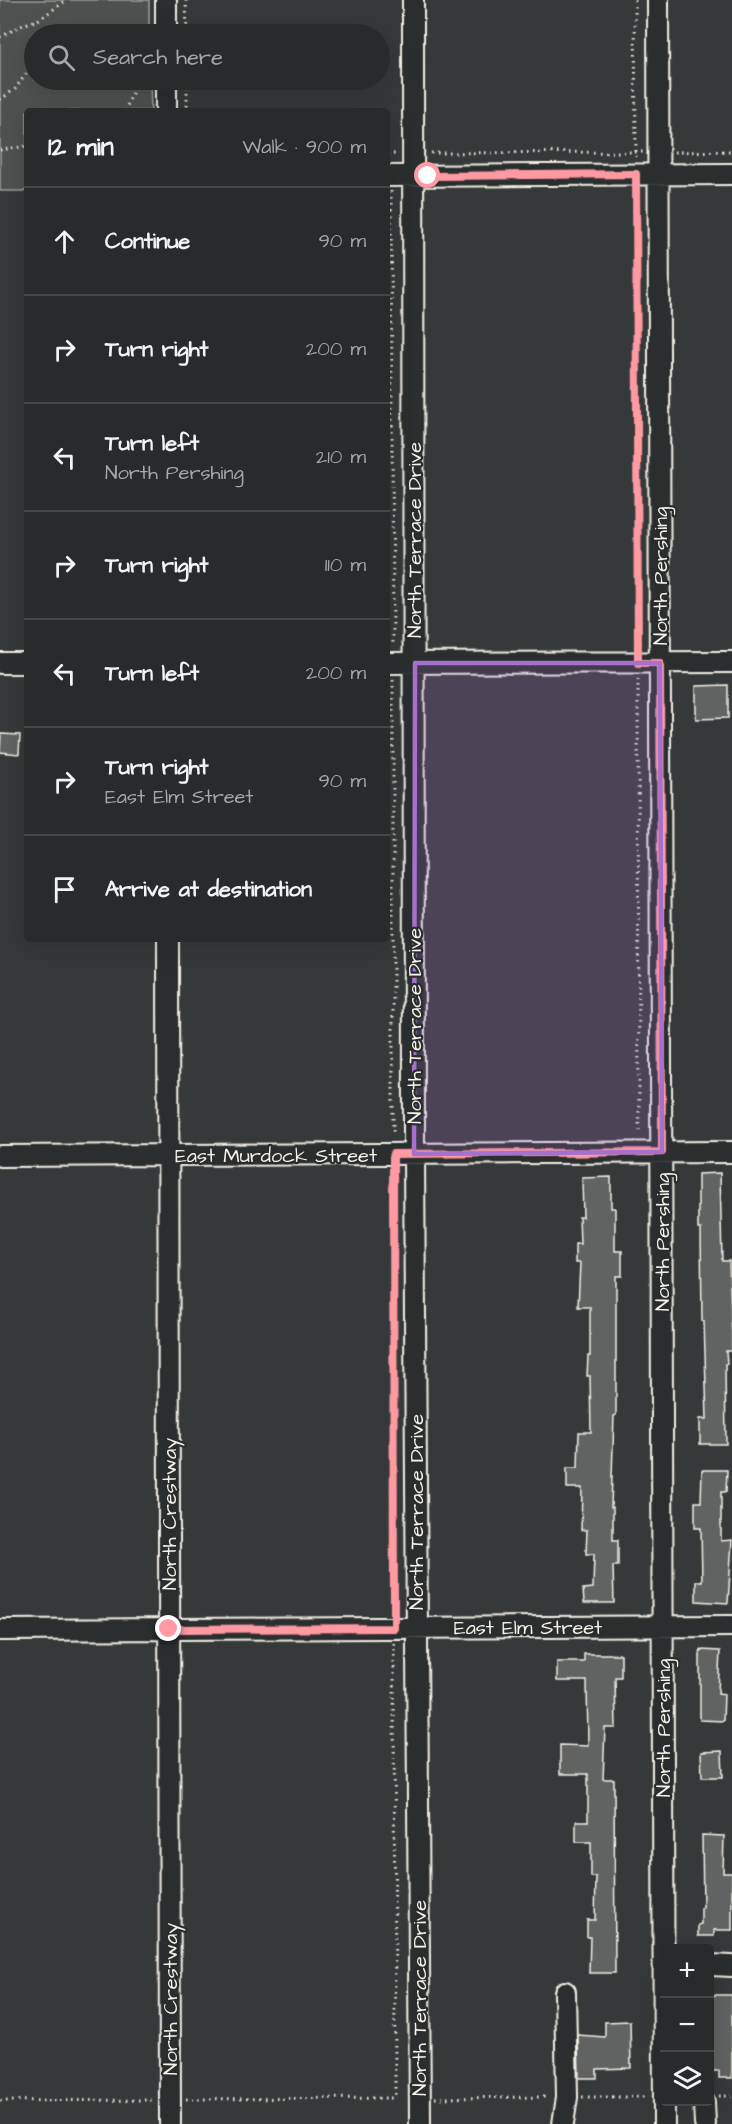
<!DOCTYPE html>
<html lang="en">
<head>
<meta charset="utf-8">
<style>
	:root { --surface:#282b2b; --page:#303333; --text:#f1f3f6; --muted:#a5a7a9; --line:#444747 }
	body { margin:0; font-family:"Architects Daughter",sans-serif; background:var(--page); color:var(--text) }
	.controls { position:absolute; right:18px; bottom:18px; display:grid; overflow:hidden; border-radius:6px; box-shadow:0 6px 24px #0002 }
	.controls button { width:54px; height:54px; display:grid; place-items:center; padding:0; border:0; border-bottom:2px solid var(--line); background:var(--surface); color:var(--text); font:30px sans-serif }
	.stop { position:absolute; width:18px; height:18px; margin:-14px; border:4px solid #ff9aa2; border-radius:50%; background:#fff }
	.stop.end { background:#ff9aa2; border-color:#fff; box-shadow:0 2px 6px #0008 }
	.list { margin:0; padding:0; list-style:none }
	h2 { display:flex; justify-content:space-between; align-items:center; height:78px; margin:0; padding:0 24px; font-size:26px }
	h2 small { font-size:20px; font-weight:400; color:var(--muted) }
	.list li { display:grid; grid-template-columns:39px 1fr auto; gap:18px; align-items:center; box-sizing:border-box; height:108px; padding:0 24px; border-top:2px solid var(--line) }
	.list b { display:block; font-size:22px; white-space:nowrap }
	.list p { margin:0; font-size:20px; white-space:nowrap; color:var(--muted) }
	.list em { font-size:20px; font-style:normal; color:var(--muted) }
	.icon { flex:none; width:33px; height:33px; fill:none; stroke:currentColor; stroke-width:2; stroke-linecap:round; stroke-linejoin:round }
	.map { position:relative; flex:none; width:732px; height:2124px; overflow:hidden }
	.search { position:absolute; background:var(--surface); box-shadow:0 6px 24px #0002; left:24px; top:24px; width:366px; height:66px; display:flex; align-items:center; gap:15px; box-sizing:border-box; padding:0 21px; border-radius:33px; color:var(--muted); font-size:22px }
	.panel { position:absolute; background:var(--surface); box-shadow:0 6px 24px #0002; left:24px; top:108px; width:366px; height:834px; border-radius:6px }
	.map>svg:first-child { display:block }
</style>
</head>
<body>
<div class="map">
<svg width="732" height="2124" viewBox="0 0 732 2124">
	<rect width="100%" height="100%" fill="#363939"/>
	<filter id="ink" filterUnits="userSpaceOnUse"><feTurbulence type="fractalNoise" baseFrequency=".0167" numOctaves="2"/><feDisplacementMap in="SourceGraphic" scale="12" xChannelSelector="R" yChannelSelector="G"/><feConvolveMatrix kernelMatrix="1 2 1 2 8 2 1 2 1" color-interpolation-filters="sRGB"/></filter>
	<g filter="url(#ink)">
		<path fill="#4e514f" stroke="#a1a19c" stroke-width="1.5" d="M0,0H149V34H34V80H150L151,111H27V191H0Z"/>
		<path fill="#616362" stroke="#f4f1e8" stroke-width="1.5" d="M728,685V718L696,719V686Z
			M1,734L20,735L19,754L0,752Z
			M720,1173L722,1261H729L732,1338V1351H726L727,1364H725L726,1444H700V1419H707L704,1321H702L701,1229H698V1174Z
			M611,1177V1208H615V1251H622V1276H616V1415L614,1416L611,1507H613V1540H618V1566H613L614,1603H584L583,1589L593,1588L594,1554H586L587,1530H581L582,1488H567V1468H578L579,1432H591L590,1376H587L588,1356H590V1307H578L580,1263H575V1244H580L579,1217H583L582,1178Z
			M702,1470H727L726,1492H721V1541L732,1540L728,1603L696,1601V1581H702L701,1528H695V1502H701Z
			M700,1650L720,1651L718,1693L724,1694L723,1721L700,1720Z
			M584,1654H621V1677H615L616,1728H605L603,1779H614L615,1973H589L590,1937H587V1920H595L596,1877H591V1842H576V1821H588V1774H560V1745L588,1746L587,1681H557V1662H584Z
			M722,1751L723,1777H702L701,1752Z
			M702,1835L724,1836L723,1873H732V1930H714V1936H698V1925L701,1924V1908L703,1907Z
			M710,1995H732V2078H719V2071H710Z
			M630,2021L631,2068L597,2069V2078H579L578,2035L605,2037V2022Z"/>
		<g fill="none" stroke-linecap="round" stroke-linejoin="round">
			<g stroke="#f4f1e8" stroke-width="24">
				<path id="minor" d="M166,0V34
					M413,0L414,1154L420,2124
					M658,0L664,2124
					M166,80V111
					M387,176L732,174
					M0,663H27
					M387,663L732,662
					M168,939L170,2124
					M0,1156L732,1152
					M0,1630L732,1626
					M710,1965L732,1966
					M704,2102L705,2124
					M563,2124L567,2097L565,1992"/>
			</g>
			<path stroke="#f4f1e8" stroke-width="3" stroke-dasharray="1.5 4.5" stroke-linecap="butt" d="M186,0L187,34
				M635,0L636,157
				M60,34C73,23 98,28 112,34
				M0,37L25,24L38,20L67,0
				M187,80V111
				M0,100L15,89L34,63
				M125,111L135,86V80
				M0,150L27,146
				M674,152L732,151
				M431,153L643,152
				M387,154H397
				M636,190L638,646
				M391,191L393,647
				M638,679L639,1135
				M393,680V1136
				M393,1169L394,1610
				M394,1643L395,2098
				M719,2096H732
				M582,2097H648
				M435,2098L549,2097
				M186,2099L396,2098
				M0,2101L153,2100"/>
			<use href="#minor" stroke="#2a2d2e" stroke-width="20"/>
		</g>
	</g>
	<g fill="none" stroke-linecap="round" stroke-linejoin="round" filter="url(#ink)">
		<path stroke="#ff9aa2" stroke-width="8" d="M169,1629L394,1628L393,1154L662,1152L660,663H638L636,174L428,176"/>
	</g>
	<path fill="#a571cd" fill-opacity="0.2" stroke="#a571cd" stroke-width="4.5" stroke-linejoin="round" d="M415,663H660L662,1152L414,1154Z"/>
	<g text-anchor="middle" stroke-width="4.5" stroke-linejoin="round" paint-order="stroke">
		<g font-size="20" fill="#f4f1e8" stroke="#2a2d2e">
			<text transform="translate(414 540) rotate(-90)" y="7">North Terrace Drive</text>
			<text transform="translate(660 576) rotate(-90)" y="7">North Pershing</text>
			<text transform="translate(414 1026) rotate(-90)" y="7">North Terrace Drive</text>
			<text x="276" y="1162">East Murdock Street</text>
			<text transform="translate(662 1242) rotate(-90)" y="7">North Pershing</text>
			<text transform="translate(416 1512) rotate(-90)" y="7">North Terrace Drive</text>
			<text transform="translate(169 1514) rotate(-90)" y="7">North Crestway</text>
			<text x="528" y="1634">East Elm Street</text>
			<text transform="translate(663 1728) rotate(-90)" y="7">North Pershing</text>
			<text transform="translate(419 1998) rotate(-90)" y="7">North Terrace Drive</text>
			<text transform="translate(170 1999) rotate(-90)" y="7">North Crestway</text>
		</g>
	</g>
</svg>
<div class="controls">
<button>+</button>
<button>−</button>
<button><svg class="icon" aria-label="layers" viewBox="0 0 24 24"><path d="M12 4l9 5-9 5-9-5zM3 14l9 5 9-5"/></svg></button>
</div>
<div class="stop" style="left:428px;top:176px"></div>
<div class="stop end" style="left:169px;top:1629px"></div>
<div class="search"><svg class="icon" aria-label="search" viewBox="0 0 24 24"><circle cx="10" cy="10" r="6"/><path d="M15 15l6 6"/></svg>Search here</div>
<section class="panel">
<h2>12 min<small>Walk · 900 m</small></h2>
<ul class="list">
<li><svg class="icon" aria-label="ahead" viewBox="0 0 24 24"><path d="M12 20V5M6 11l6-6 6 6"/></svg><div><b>Continue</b></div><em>90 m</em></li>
<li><svg class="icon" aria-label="right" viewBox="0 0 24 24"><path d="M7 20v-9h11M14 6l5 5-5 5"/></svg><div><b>Turn right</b></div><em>200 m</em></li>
<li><svg class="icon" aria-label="left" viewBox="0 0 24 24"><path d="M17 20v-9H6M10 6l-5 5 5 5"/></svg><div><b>Turn left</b><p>North Pershing</p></div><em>210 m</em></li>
<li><svg class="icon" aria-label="right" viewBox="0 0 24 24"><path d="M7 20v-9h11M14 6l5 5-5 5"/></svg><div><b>Turn right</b></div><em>110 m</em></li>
<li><svg class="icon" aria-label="left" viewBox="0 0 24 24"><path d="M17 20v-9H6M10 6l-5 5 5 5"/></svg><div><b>Turn left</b></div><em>200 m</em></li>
<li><svg class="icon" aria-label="right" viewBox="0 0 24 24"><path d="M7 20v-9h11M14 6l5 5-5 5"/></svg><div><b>Turn right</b><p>East Elm Street</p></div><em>90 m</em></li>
<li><svg class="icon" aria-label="arrive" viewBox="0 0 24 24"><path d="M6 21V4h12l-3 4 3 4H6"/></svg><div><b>Arrive at destination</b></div></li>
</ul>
</section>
</div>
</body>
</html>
